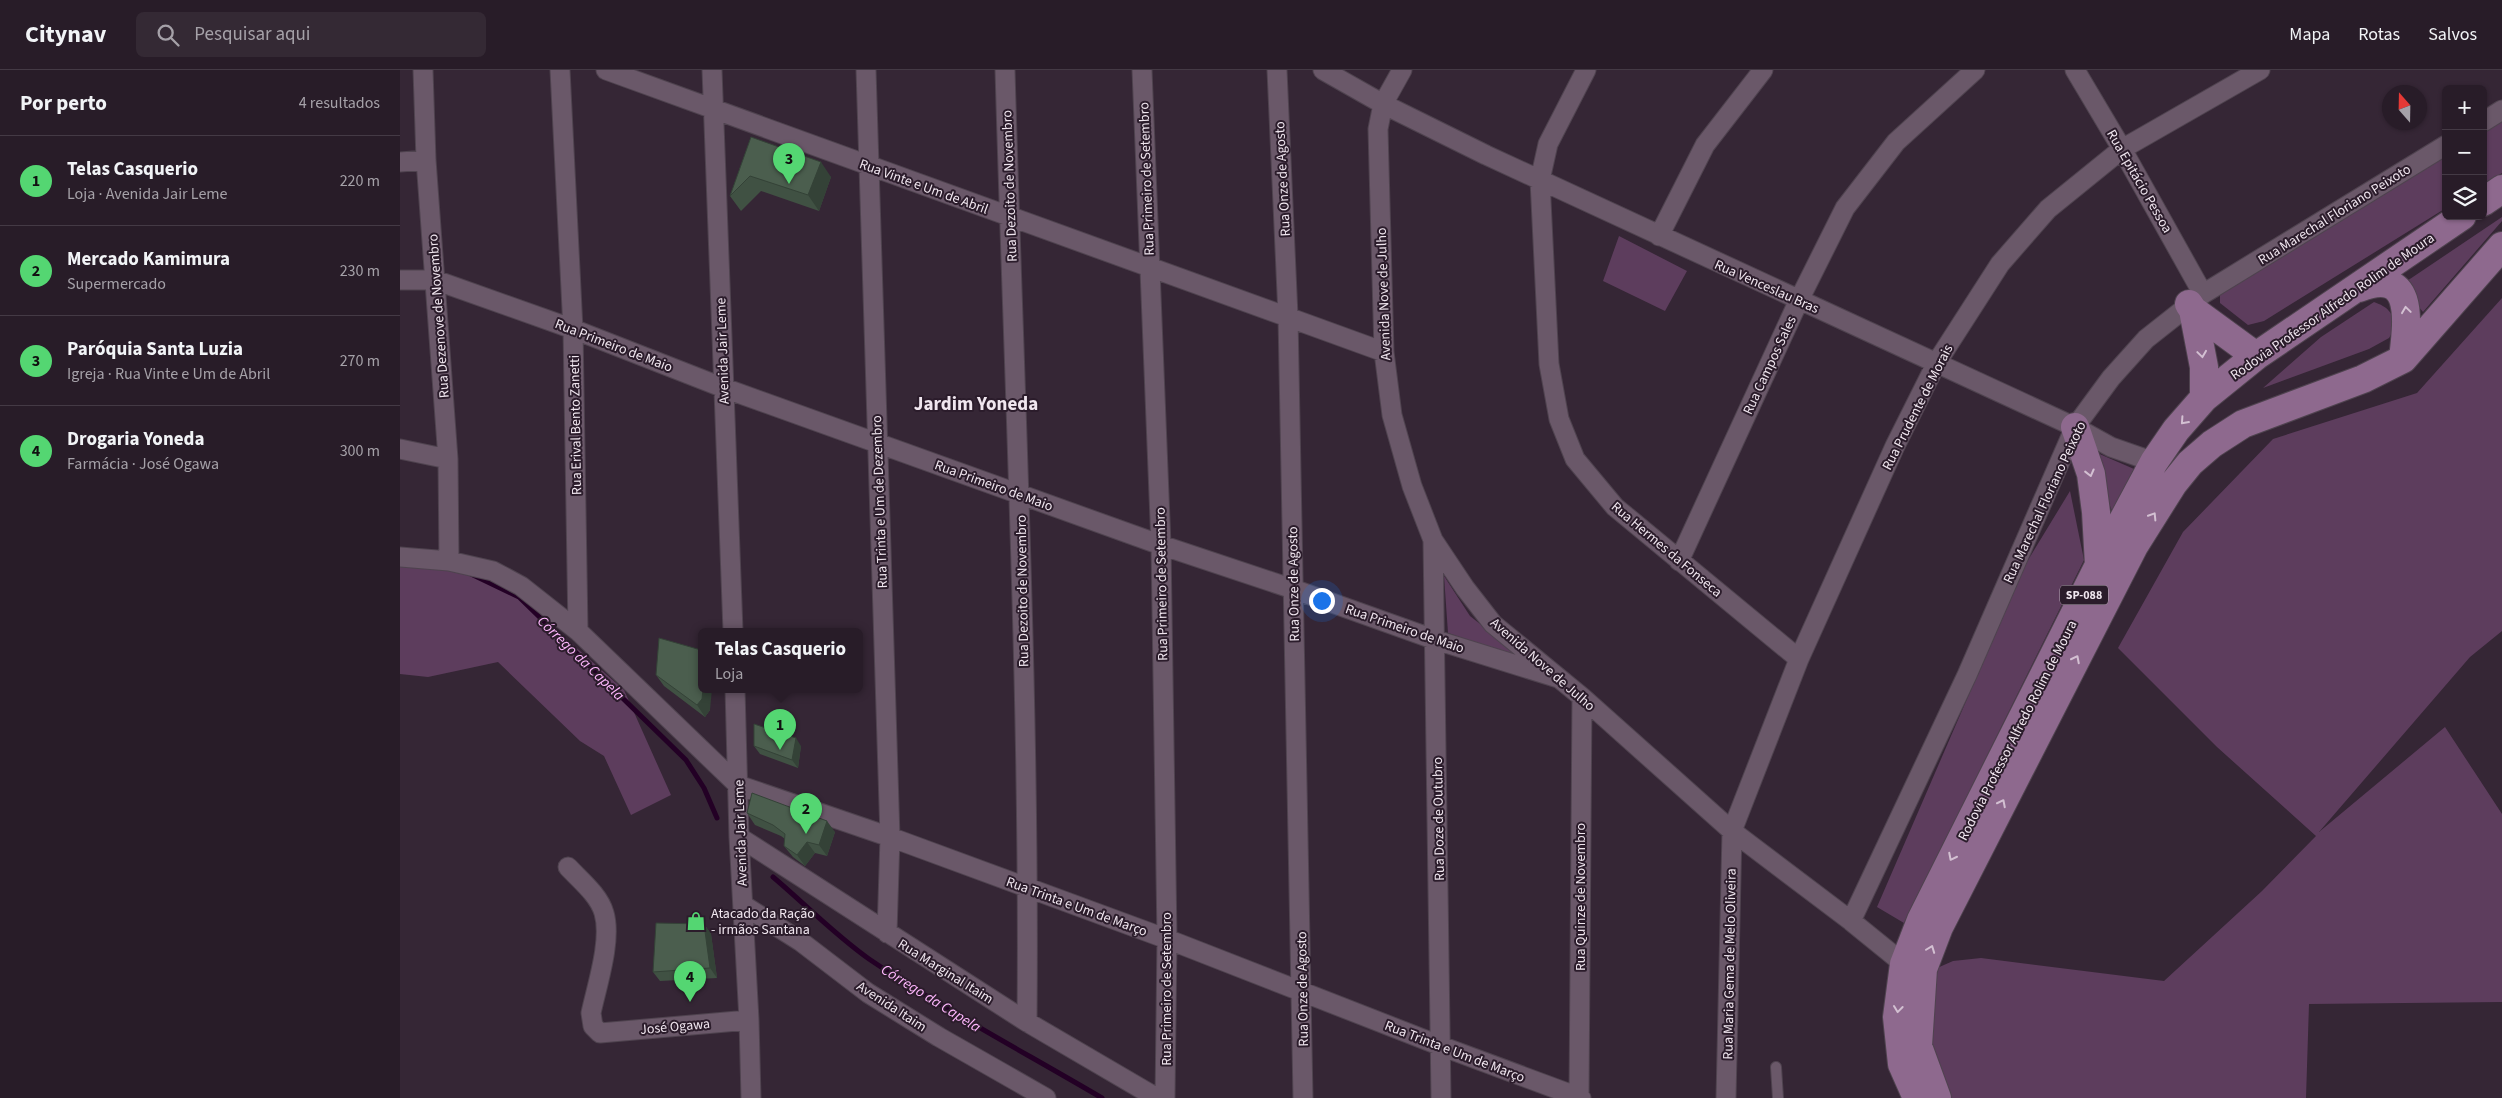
<!DOCTYPE html>
<html lang="pt">
<head>
<meta charset="utf-8">
<style>
	:root { --surface:#281c28; --page:#342934; --text:#f1f3f6; --muted:#a5a1a8; --line:#443a45; --accent:#54d672 }
	body { margin:0; font-family:"Source Sans 3",sans-serif; background:var(--page); color:var(--text) }
	.controls { position:absolute; right:15px; top:15px; display:grid; overflow:hidden; border-radius:8px; box-shadow:0 1px 4px #0004 }
	.controls button { width:45px; height:45px; display:grid; place-items:center; padding:0; border:0; border-bottom:1px solid var(--line); background:var(--surface); color:var(--text); font:25px sans-serif }
	.compass { position:absolute; left:1982px; top:15px; width:45px; height:45px; border-radius:50%; background:var(--surface); box-shadow:0 1px 4px #0004; rotate:340deg }
	.you { position:absolute; left:921px; top:530px; width:18px; height:18px; margin:-12px; border:4px solid #fff; border-radius:50%; background:#1a73e8; box-shadow:0 0 0 8px #1a73e833 }
	.badge { display:grid; place-items:center; width:32px; height:32px; border-radius:50%; background:var(--accent); color:#111; font-size:16px; font-weight:700 }
	.pin { position:absolute; translate:-50% -41px; filter:drop-shadow(0 1px 2px #0008) }
	.pin::after { content:''; position:absolute; top:26px; width:18px; height:15px; background:inherit; clip-path:polygon(0 0,100% 0,50% 100%) }
	.popup { position:absolute; left:298px; top:558px; width:165px; height:65px; box-sizing:border-box; display:grid; place-content:center; border-radius:8px; background:var(--surface); filter:drop-shadow(0 1px 4px #0005); font-size:16px; white-space:nowrap; color:var(--muted) }
	.popup b { font-size:19px; color:var(--text) }
	.popup::after { content:''; position:absolute; left:50%; top:100%; margin-left:-10px; border:10px solid transparent; border-top-color:var(--surface) }
	.list { margin:0; padding:0; list-style:none }
	h2 { display:flex; justify-content:space-between; align-items:center; height:65px; margin:0; padding:0 20px; font-size:21px }
	h2 small { font-size:16px; font-weight:400; color:var(--muted) }
	.list li { display:grid; grid-template-columns:32px 1fr auto; gap:15px; align-items:center; box-sizing:border-box; height:90px; padding:0 20px; border-top:1px solid var(--line) }
	.list b { display:block; font-size:19px; white-space:nowrap }
	.list p { margin:0; font-size:16px; white-space:nowrap; color:var(--muted) }
	.list em { font-size:16px; font-style:normal; color:var(--muted) }
	.icon { flex:none; width:28px; height:28px; fill:none; stroke:currentColor; stroke-width:2; stroke-linecap:round; stroke-linejoin:round }
	.map { position:relative; flex:none; width:2102px; height:1028px; overflow:hidden }
	header { display:flex; align-items:center; gap:30px; box-sizing:border-box; height:70px; padding:0 25px; background:var(--surface); border-bottom:1px solid var(--line) }
	header strong { font-size:24px }
	nav { display:flex; gap:28px; margin-inline-start:auto; font-size:18px }
	.search { width:350px; height:45px; background:var(--page); display:flex; align-items:center; gap:12px; box-sizing:border-box; padding:0 18px; border-radius:8px; color:var(--muted); font-size:19px }
	main { display:flex }
	aside { flex:1; background:var(--surface) }
	.map>svg:first-child { display:block }
</style>
</head>
<body>
<header>
<strong>Citynav</strong>
<div class="search"><svg class="icon" aria-label="search" viewBox="0 0 24 24"><circle cx="10" cy="10" r="6"/><path d="M15 15l6 6"/></svg>Pesquisar aqui</div>
<nav><a>Mapa</a><a>Rotas</a><a>Salvos</a></nav>
</header>
<main>
<aside>
<h2>Por perto<small>4 resultados</small></h2>
<ul class="list">
<li><span class="badge">1</span><div><b>Telas Casquerio</b><p>Loja · Avenida Jair Leme</p></div><em>220 m</em></li>
<li><span class="badge">2</span><div><b>Mercado Kamimura</b><p>Supermercado</p></div><em>230 m</em></li>
<li><span class="badge">3</span><div><b>Paróquia Santa Luzia</b><p>Igreja · Rua Vinte e Um de Abril</p></div><em>270 m</em></li>
<li><span class="badge">4</span><div><b>Drogaria Yoneda</b><p>Farmácia · José Ogawa</p></div><em>300 m</em></li>
</ul>
</aside>
<div class="map">
<svg width="2102" height="1028" viewBox="0 0 2102 1028">
	<rect width="100%" height="100%" fill="#352635"/>
	<path fill="#5d3d5d" d="M2102,44V103L2083,115V55Z
		M2046,77V138L1864,251L1848,255L1820,233V216Z
		M2102,147V151L2023,242L2001,215Z
		M1219,166L1287,201L1265,241L1203,211Z
		M2102,228V561L2070,587L1919,762L2045,657L2102,744V932L1909,934L1906,1028H1546L1523,975L1528,902L1553,891L1581,888L1764,911L1862,821L1916,766L1817,677L1718,578L1783,462L1873,369L2017,323Z
		M1974,232C1988,237 1992,242 1996,256L1989,268L1969,279L1863,318L1921,267Z
		M1688,379L1734,399L1712,441Z
		M1670,421L1684,490L1504,853L1477,837L1625,495Z
		M0,488L97,503L119,527L224,620L271,725L231,745L204,686L180,671L98,592L28,607L0,604Z
		M1044,506L1070,546L1124,589L1048,563Z"/>
	<g fill="none" stroke-linecap="round" stroke-linejoin="round">
		<path stroke="#230025" stroke-width="5" d="M71,504L119,527L286,690L304,718L317,748
			M373,807C405,834 435,865 469,889C544,940 624,982 702,1028"/>
		<g stroke="#4f434f" stroke-width="12">
			<path id="service" d="M1376,997L1378,1028"/>
		</g>
		<g stroke="#4f434f" stroke-width="21">
			<path id="minor" d="M23,0L26,90L48,389L49,491
				M160,0L173,259L178,561
				M206,0L984,282
				M312,0L333,561
				M466,0L490,767L487,863
				M605,0C614,317 630,635 627,952
				M742,0L761,475L767,869L765,1028
				M877,0L888,246L903,1028
				M923,0L983,34L1086,85L1675,357L1711,377L1754,392
				M1002,0L983,34L978,59L984,282L992,345L1012,416L1033,470L1065,518L1093,554L1182,627L1332,761L1451,851L1504,894
				M1186,0L1148,74L1140,110L1149,294L1159,349L1175,389L1215,437L1399,589
				M1675,0L1722,79L1803,224
				M2083,52L2102,40
				M0,92L26,90
				M1259,166L1305,75L1363,0
				M0,210H35L173,259L324,318L761,475L893,519L1036,570L1158,608
				M0,379L48,389
				M1033,470L1041,1028
				M0,487L49,491L93,501L121,516L178,561L338,715L490,767L767,869L1041,976L1181,1028
				M1279,491L1399,230L1445,138L1496,72L1575,0
				M335,619L339,767L349,950L351,1028
				M339,767L627,952L757,1028
				M168,797C180,810 199,825 204,843C212,870 197,915 191,943L193,956L200,963L349,950
				M343,835L400,871L468,923L539,967L646,1028
				M1451,851L1567,605L1675,357L1711,308L1746,269L1803,224L2046,75
				M1179,1027L1182,627
				M1326,1028L1332,761L1399,589L1495,376L1537,292L1600,194L1648,139L1722,79L1860,0"/>
		</g>
		<g stroke="#4f434f" stroke-width="30">
			<path id="primary" d="M2083,132L2102,119
				M1959,218C2016,196 2007,253 2003,289
				M1789,234L1793,240L1856,286
				M1793,240L1804,297V328
				M1675,357L1691,404L1696,442L1699,495
				M1517,1028L1502,994L1497,947L1504,894L1521,850L1699,495L1754,392L1776,360L1804,328L1856,286L2062,146
				M1537,1028L1518,976L1523,899L1539,857L1734,476L1773,414L1790,393L1812,374L1843,354L1963,309L2003,289L2102,176"/>
		</g>
		<use href="#service" stroke="#6a5869" stroke-width="10"/>
		<use href="#minor" stroke="#6a5869" stroke-width="19"/>
		<use href="#primary" stroke="#8e698e" stroke-width="28"/>
	</g>
	<path fill="#405143" d="M351,67L431,107L419,141L361,121L341,141L330,126Z
		M256,605L310,640L305,647L264,616Z
		M354,676H401L398,698L360,684Z
		M347,743L435,762L427,786L415,783L405,796L393,787L384,776L385,769L381,766L355,755Z
		M304,854L311,864L317,908L260,911L253,902Z"/>
	<path fill="#344237" d="M421,92L431,107L419,141L408,125Z
		M303,619H312L310,640L305,647L297,635Z
		M396,668L401,676L398,698L392,690Z
		M427,751L435,762L427,786L419,775Z
		M407,772L415,783L405,796L397,785Z
		M304,854L311,864L317,908L310,898Z"/>
	<path fill="#4b5e4e" stroke="#344237" d="M351,67L421,92L408,125L350,106L330,126Z
		M259,568L301,580V619H303L302,629L297,635L256,605Z
		M354,654L396,668L392,690L354,676Z
		M352,723L427,751L419,775L407,772L397,785L384,776L385,764L373,755L347,743Z
		M256,853L304,854L310,898L253,902Z"/>
	<defs><path id="oneway-chevron" d="M-2-3.5L2.5 0L-2 3.5" fill="none" stroke-width="1.6" stroke-linecap="round" stroke-linejoin="round" transform="scale(1.25)"/></defs>
	<g stroke="#d3c0d2">
		<use href="#oneway-chevron" transform="translate(2006 240) rotate(-98)"/>
		<use href="#oneway-chevron" transform="translate(1802 284) rotate(82)"/>
		<use href="#oneway-chevron" transform="translate(1784 351) rotate(132)"/>
		<use href="#oneway-chevron" transform="translate(1690 403) rotate(76)"/>
		<use href="#oneway-chevron" transform="translate(1753 446) rotate(-58)"/>
		<use href="#oneway-chevron" transform="translate(1676 589) rotate(-63)"/>
		<use href="#oneway-chevron" transform="translate(1602 733) rotate(-63)"/>
		<use href="#oneway-chevron" transform="translate(1552 787) rotate(117)"/>
		<use href="#oneway-chevron" transform="translate(1531 879) rotate(-69)"/>
		<use href="#oneway-chevron" transform="translate(1498 939) rotate(97)"/>
	</g>
	<defs>
		<g id="shop-bare" transform="scale(1.5)"><path d="M-5-2.5h2.3a2.7 3.5 0 0 1 5.4 0H5L5.5 6h-11ZM-1.5-2.5h3a1.5 2.3 0 0 0-3 0Z" fill="#54d672" stroke="#2b1c2b" stroke-width="2.5" paint-order="stroke"/></g>
	</defs>
	<g fill-rule="evenodd">
		<use href="#shop-bare" x="296" y="851"/>
	</g>
	<g text-anchor="middle" stroke-width="4" stroke-linejoin="round" paint-order="stroke">
		<rect fill="#2b1c2b" stroke="#b5a9b4" stroke-width="1" x="1660" y="515.5" width="48" height="19" rx="4"/>
		<g font-size="12" font-weight="bold" fill="#f0e6ef">
			<text x="1684" y="529">SP-088</text>
		</g>
		<g font-size="14" fill="#f0e6ef" stroke="#2b1c2b">
			<text transform="translate(746 109) rotate(-92)" y="5">Rua Primeiro de Setembro</text>
			<text transform="translate(882 109) rotate(-93)" y="5">Rua Onze de Agosto</text>
			<text transform="translate(1740 111) rotate(60)" y="5">Rua Epitácio Pessoa</text>
			<text transform="translate(524 116) rotate(20)" y="5">Rua Vinte e Um de Abril</text>
			<text transform="translate(609 116) rotate(-92)" y="5">Rua Dezoito de Novembro</text>
			<text transform="translate(1934 144) rotate(-32)" y="5">Rua Marechal Floriano Peixoto</text>
			<text transform="translate(1367 216) rotate(24)" y="5">Rua Venceslau Bras</text>
			<text transform="translate(983 224) rotate(-92)" y="5">Avenida Nove de Julho</text>
			<text transform="translate(1932 236) rotate(-35)" y="5">Rodovia Professor Alfredo Rolim de Moura</text>
			<text transform="translate(38 246) rotate(-94)" y="5">Rua Dezenove de Novembro</text>
			<text transform="translate(214 275) rotate(21)" y="5">Rua Primeiro de Maio</text>
			<text transform="translate(322 281) rotate(-92)" y="5">Avenida Jair Leme</text>
			<text transform="translate(1369 295) rotate(-65)" y="5">Rua Campos Sales</text>
			<text transform="translate(1517 337) rotate(-63)" y="5">Rua Prudente de Morais</text>
			<text transform="translate(175 355) rotate(-91)" y="5">Rua Erival Bento Zanetti</text>
			<text transform="translate(594 415) rotate(20)" y="5">Rua Primeiro de Maio</text>
			<text transform="translate(479 432) rotate(-92)" y="5">Rua Trinta e Um de Dezembro</text>
			<text transform="translate(1644 432) rotate(-65)" y="5">Rua Marechal Floriano Peixoto</text>
			<text transform="translate(1267 479) rotate(40)" y="5">Rua Hermes da Fonseca</text>
			<text transform="translate(761 514) rotate(-91)" y="5">Rua Primeiro de Setembro</text>
			<text transform="translate(893 514) rotate(-91)" y="5">Rua Onze de Agosto</text>
			<text transform="translate(622 521) rotate(-91)" y="5">Rua Dezoito de Novembro</text>
			<text transform="translate(1005 558) rotate(19)" y="5">Rua Primeiro de Maio</text>
			<text transform="translate(1143 594) rotate(41)" y="5">Avenida Nove de Julho</text>
			<text transform="translate(1617 660) rotate(-63)" y="5">Rodovia Professor Alfredo Rolim de Moura</text>
			<text transform="translate(1038 749) rotate(-91)" y="5">Rua Doze de Outubro</text>
			<text transform="translate(340 763) rotate(-92)" y="5">Avenida Jair Leme</text>
			<text transform="translate(1180 827) rotate(-90)" y="5">Rua Quinze de Novembro</text>
			<text transform="translate(677 836) rotate(20)" y="5">Rua Trinta e Um de Março</text>
			<text transform="translate(1329 894) rotate(-89)" y="5">Rua Maria Gema de Melo Oliveira</text>
			<text transform="translate(546 901) rotate(32)" y="5">Rua Marginal Itaim</text>
			<text transform="translate(766 919) rotate(-90)" y="5">Rua Primeiro de Setembro</text>
			<text transform="translate(902 919) rotate(-91)" y="5">Rua Onze de Agosto</text>
			<text transform="translate(492 936) rotate(33)" y="5">Avenida Itaim</text>
			<text transform="translate(275 956) rotate(-5)" y="5">José Ogawa</text>
			<text transform="translate(1055 981) rotate(21)" y="5">Rua Trinta e Um de Março</text>
		</g>
		<g font-size="14" fill="#f0e6ef" stroke="#2b1c2b" text-anchor="start">
			<text x="311" y="848">Atacado da Ração<tspan x="311" dy="16">- irmãos Santana</tspan></text>
		</g>
		<g font-size="15" font-style="italic" fill="#fdb6fc" stroke="#2b1c2b">
			<text transform="translate(181 588) rotate(44)" y="5">Córrego da Capela</text>
			<text transform="translate(531 928) rotate(32)" y="5">Córrego da Capela</text>
		</g>
		<g font-size="19" font-weight="bold" fill="#f0e6ef" stroke="#2b1c2b">
			<text x="576" y="340">Jardim Yoneda</text>
		</g>
	</g>
</svg>
<div class="controls">
<button>+</button>
<button>−</button>
<button><svg class="icon" aria-label="layers" viewBox="0 0 24 24"><path d="M12 4l9 5-9 5-9-5zM3 14l9 5 9-5"/></svg></button>
</div>
<svg class="compass" viewBox="-18 -18 36 36"><path d="M0-13l5 13h-10z" fill="#e53935"/><path d="M0 13l5-13h-10z" fill="#a5a1a8"/></svg>
<div class="you"></div>
<div class="pin badge" style="left:380px;top:680px">1</div>
<div class="popup"><b>Telas Casquerio</b>Loja</div>
<div class="pin badge" style="left:406px;top:764px">2</div>
<div class="pin badge" style="left:389px;top:114px">3</div>
<div class="pin badge" style="left:290px;top:932px">4</div>
</div>
</main>
</body>
</html>
